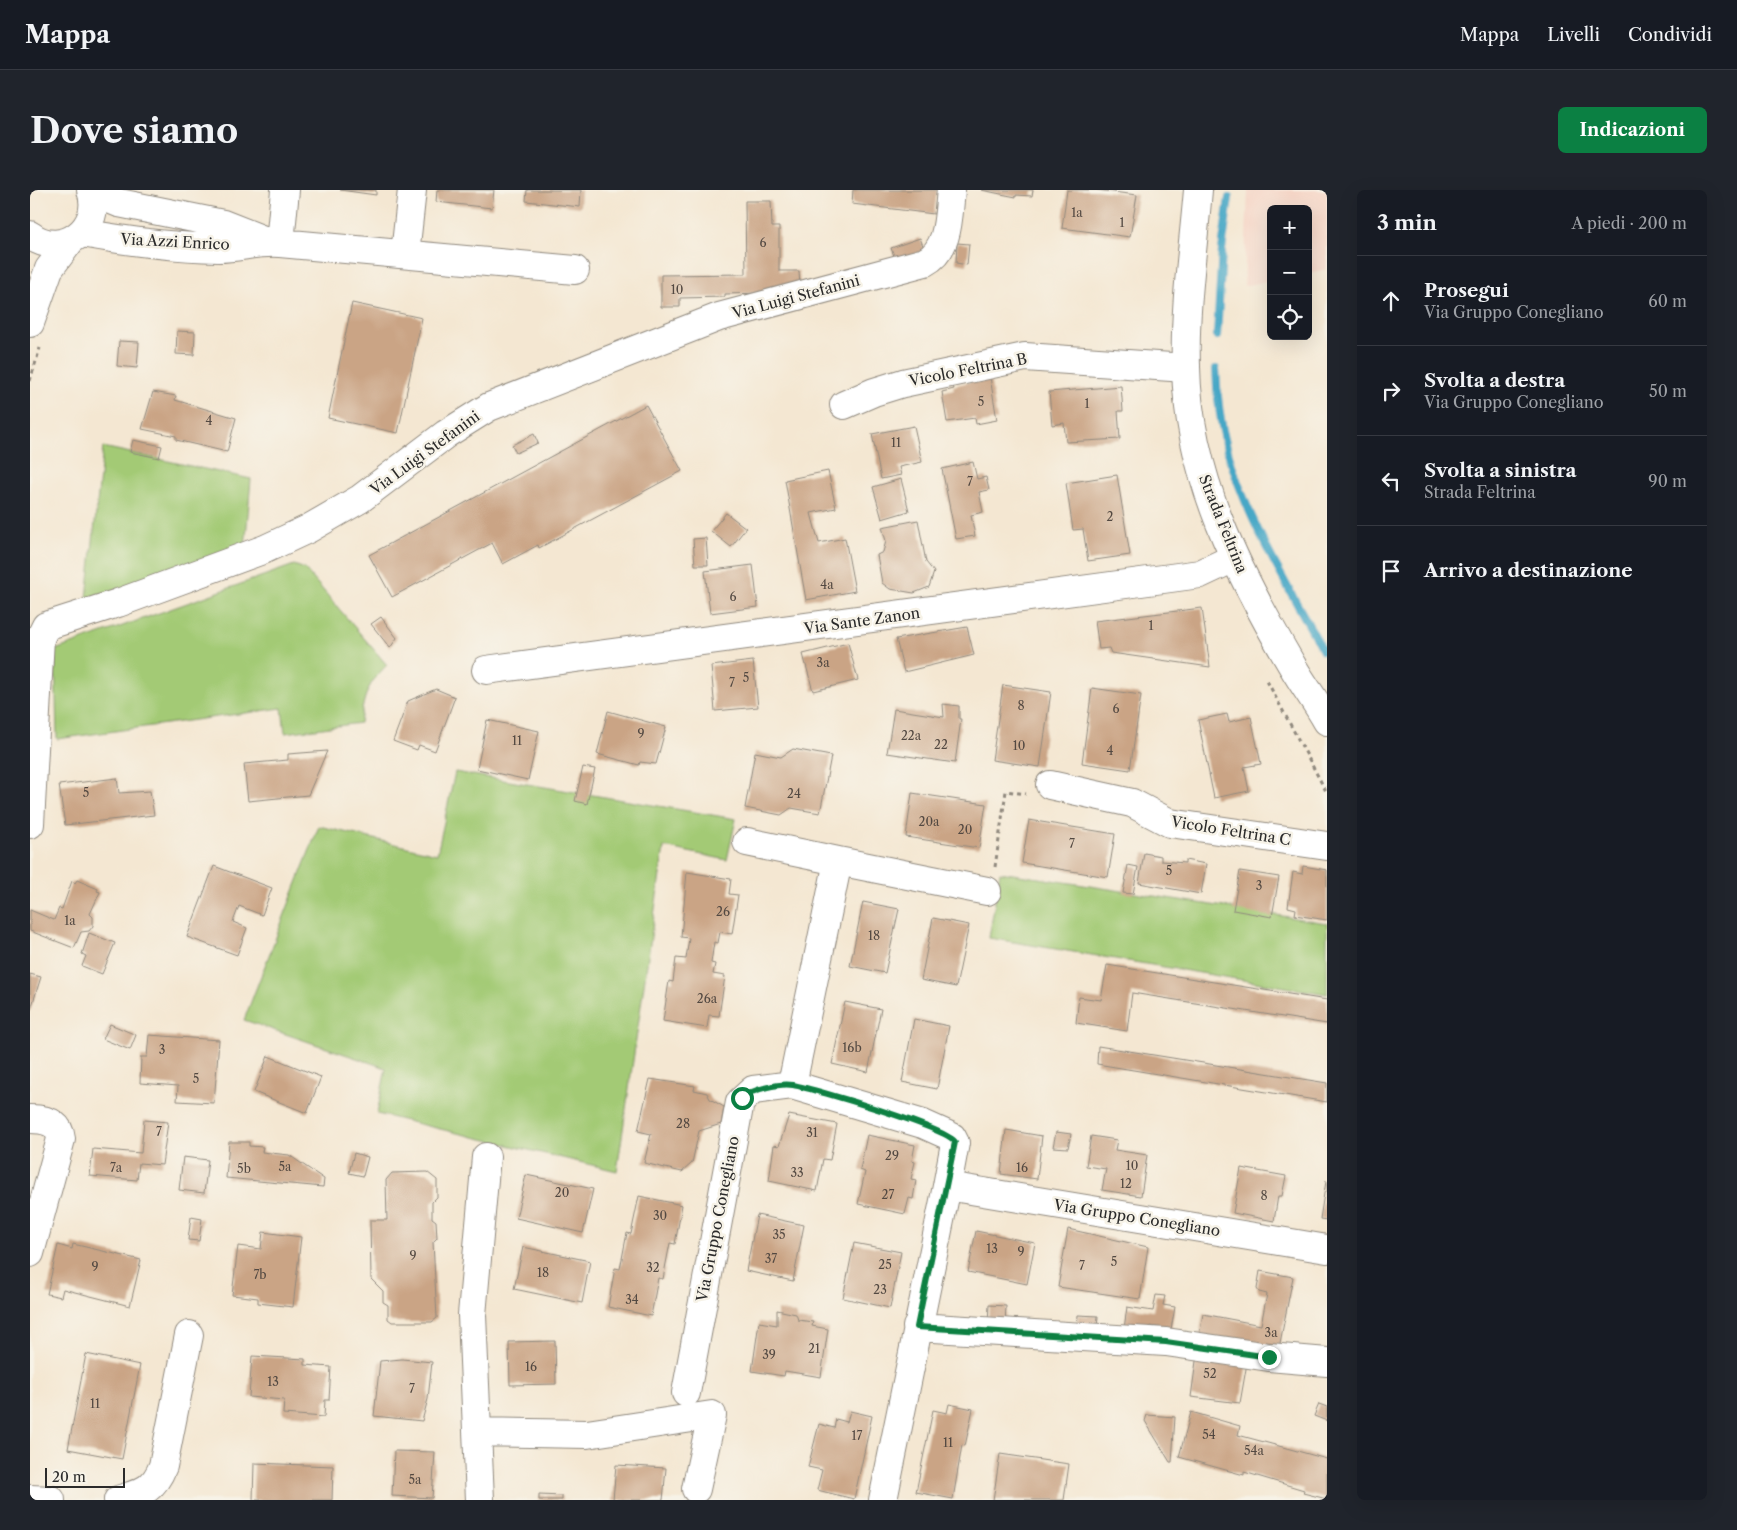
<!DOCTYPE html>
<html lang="it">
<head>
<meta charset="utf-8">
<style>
	:root { --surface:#171b24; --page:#20242c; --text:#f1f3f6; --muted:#9ea1a6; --line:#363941; --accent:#0b8043 }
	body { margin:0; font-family:"Libre Caslon Text",serif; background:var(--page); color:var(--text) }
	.controls { position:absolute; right:15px; top:15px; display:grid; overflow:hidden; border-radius:8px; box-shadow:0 5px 20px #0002 }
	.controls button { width:45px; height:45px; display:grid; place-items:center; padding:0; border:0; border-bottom:1px solid var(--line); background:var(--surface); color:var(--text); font:25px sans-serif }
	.scale { position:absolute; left:15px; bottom:12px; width:80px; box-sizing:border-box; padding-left:5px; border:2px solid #2b2b2b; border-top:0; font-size:14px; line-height:18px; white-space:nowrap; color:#2b2b2b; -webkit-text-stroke:4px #f7f3e8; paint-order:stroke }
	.stop { position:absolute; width:15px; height:15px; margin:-11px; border:4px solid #0b8043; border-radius:50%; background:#fff }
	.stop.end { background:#0b8043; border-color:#fff; box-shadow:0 1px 5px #0008 }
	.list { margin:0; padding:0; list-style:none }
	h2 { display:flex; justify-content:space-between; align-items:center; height:65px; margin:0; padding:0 20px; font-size:21px }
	h2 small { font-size:16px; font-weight:400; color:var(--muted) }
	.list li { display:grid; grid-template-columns:32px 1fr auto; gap:15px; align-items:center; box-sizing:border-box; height:90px; padding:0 20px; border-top:1px solid var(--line) }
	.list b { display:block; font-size:19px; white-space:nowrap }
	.list p { margin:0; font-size:16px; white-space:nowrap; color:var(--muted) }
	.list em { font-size:16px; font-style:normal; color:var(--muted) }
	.icon { flex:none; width:28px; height:28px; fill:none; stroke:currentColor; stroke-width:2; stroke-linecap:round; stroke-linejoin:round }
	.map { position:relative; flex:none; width:1297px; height:1310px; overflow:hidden; border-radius:8px }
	header { display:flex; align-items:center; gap:30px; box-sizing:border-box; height:70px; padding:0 25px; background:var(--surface); border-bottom:1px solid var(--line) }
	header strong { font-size:24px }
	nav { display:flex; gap:28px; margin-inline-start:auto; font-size:18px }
	.intro { display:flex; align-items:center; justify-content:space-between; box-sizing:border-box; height:120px; padding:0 30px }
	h1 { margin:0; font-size:35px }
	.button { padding:12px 22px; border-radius:8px; background:var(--accent); color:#fff; font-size:18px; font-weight:700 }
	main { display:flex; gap:30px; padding:0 30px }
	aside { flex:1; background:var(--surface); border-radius:8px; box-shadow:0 5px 20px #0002 }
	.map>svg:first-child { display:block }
</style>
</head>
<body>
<header>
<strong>Mappa</strong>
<nav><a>Mappa</a><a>Livelli</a><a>Condividi</a></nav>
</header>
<div class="intro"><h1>Dove siamo</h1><a class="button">Indicazioni</a></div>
<main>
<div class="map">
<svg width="1297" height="1310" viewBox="0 0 1297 1310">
	<rect width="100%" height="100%" fill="#f7f3e8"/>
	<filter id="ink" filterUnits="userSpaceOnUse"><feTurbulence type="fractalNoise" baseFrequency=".02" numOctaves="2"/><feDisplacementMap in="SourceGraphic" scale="10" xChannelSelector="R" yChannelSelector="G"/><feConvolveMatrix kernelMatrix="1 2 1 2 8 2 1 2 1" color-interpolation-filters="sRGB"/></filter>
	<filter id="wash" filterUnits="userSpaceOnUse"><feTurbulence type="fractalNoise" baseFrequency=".0096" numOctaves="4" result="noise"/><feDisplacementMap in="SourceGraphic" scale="20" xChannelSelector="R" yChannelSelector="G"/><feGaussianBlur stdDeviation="1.12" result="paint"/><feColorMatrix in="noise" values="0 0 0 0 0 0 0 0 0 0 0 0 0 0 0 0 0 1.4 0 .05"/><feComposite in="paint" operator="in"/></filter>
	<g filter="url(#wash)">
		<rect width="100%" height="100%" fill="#f4e7d2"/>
		<path fill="#f5d2c2" d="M1218,0H1297V79L1278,83V19H1241V90L1214,96Z"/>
		<path fill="#a3ca75" stroke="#677a50" d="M73,257L221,289L215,359L56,417Z
			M264,375L275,379L357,475C337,495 334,505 330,533L255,543L252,518L27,549L25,460Z
			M425,582L706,629L697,670L634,657L587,981L347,924L356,878L214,830L289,636L407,664Z
			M970,682L1297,733V804L959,748Z"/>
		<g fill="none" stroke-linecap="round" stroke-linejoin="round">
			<path stroke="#47a7c6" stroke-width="8" d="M1187,146L1192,60L1199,8
				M1186,179C1187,206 1190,232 1197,258C1216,330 1258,396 1293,461"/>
		</g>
		<g id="blocks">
			<path fill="#caa485" d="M310,0H346V5Z
				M407,0H464L462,18L406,12Z
				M497,0H551L550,17L496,11Z
				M823,0H907L904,24L822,14Z
				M951,0H1003L1002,6L986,5V7Z
				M1037,0H1066L1107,5L1100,47L1032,38Z
				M715,11H741L742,37H749V81H769L770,97L734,103L695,104V107L650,108V117H631V85L716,84Z
				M890,48L895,61L866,71L861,58Z
				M927,53L939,54L937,75L926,73Z
				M322,113L392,128L368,243L298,228Z
				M147,141L165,142L164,165L146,164Z
				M89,151L109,152L107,178L87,176Z
				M960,187L967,230L946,234L945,228L917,232L912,202L924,199L923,196Z
				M1091,196L1093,221H1088L1090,249L1036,252L1034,233L1022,235L1019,202Z
				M123,202L146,206L145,210L206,228L197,262L146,250V246L112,239Z
				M616,215L652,281L509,358L508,355L473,374L462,353L362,407L339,365Z
				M884,236L892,272L869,277L871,285L851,289L842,244Z
				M504,244L508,253L486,263L482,255Z
				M103,250L132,256L129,268L100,262Z
				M943,272L947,289L956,287L959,300L949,302L953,322L941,325L945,346L926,349L912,279Z
				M798,281L806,318L781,323L782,327L789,353L815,348L825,401L776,410L755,290Z
				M1087,285L1100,365L1058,371L1053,339L1043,340L1036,293Z
				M871,289L879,321L852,329L843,297Z
				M696,323L716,338L701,357L681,341Z
				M888,330L896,372L904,382L899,397L884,403L860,399L852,393L847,365L853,362L856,351L852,337Z
				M676,348L678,375H665L663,349Z
				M723,375L728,417L680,423L675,381Z
				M1172,418L1180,477L1081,463L1079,458L1069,459L1065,431Z
				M351,427L367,448L360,458L341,434Z
				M937,437L944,465L874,482L866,449Z
				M818,453L828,490L783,501L773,464Z
				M723,471L728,517L685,521L681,476Z
				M973,495L1021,502L1010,577L962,570Z
				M1062,498L1111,505L1100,580L1052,573Z
				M406,499L425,507L405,561L389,555L387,560L363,551L378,511Z
				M913,514L929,516V529H931L925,573L857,563L864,519L914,527Z
				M578,521L636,537L626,574L610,572L609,575L567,564Z
				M1197,524L1199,532L1221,527L1231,574L1214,577L1219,601L1184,608L1168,530Z
				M457,530L509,541L498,590L447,579Z
				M763,559L801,566L790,623L761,618L751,625L715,618L725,562L751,567Z
				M297,561L278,605L218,611L214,574L258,570V564Z
				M553,577L565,579L557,614L545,611Z
				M87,588L89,603L120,601L124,625L35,635L29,595Z
				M882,603L956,614L949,658L876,647Z
				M999,630L1085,644L1078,687L992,673Z
				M1114,663L1131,666V671L1155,673V670L1176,674L1171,704L1109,693Z
				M1098,675L1108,677L1103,704L1093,703Z
				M184,676L242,698L232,725L209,716L203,732L217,738L207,765L157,747Z
				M1273,676L1297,680V730L1265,725L1266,719L1258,717L1263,682L1272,684Z
				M1210,681L1249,687L1242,727L1203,720Z
				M657,682L701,689L699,704L708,705L702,744L690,742L688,753L684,752L681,773L685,774L683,784L695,786L689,826L679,825L677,838L633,831L639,791L643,792L646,768L656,769L659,748L651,747Z
				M47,690L68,699L67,701L70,702L60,724L63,727V736L59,741L51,742L44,758L0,741V720L24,730L29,718L32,719L42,691L45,693Z
				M833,712L869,719L855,783L820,776Z
				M903,728L939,735L926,797L891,790Z
				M59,743L85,753L72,784L52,776L56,766L52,764Z
				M1077,775L1297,810V834L1102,803L1097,841L1046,833L1049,807L1071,810Z
				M0,784L11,787L0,822Z
				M815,812L851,819L838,882L802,874Z
				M884,829L919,836L907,899L872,892Z
				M80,834L106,845L100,860L73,849Z
				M119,845L189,850L184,913L147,911L148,896L110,893L111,867H117Z
				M1068,856L1297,893V912L1067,874Z
				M238,866L291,887L277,923L224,902Z
				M620,889L665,896L664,900L677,903L680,909L694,917L691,934L669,941L662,973L652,982L614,973L621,944L608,941Z
				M759,925L807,934L800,970L793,969L787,1001L739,991L744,955L749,956Z
				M114,930L138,932L132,975L109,973L107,990L60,986L63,959L111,963Z
				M976,940L1012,946L1007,989L971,984Z
				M1026,942L1041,944L1038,958L1023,957Z
				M837,945L885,955L882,971L885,972L881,989L886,990L883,1009L879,1008L875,1024L828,1014L835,982L830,980Z
				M1061,946L1087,950L1085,960L1117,965L1111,1006L1072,1000L1076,979L1056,976Z
				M199,952H219V956L233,957L232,962L259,965L294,989L293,997L196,988Z
				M324,963L338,967L333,986L319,983Z
				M153,967L178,970L174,1003L149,1000Z
				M1211,978L1256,986L1252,1006H1248L1244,1031L1203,1023Z
				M397,982L407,990V1007L402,1012V1028L406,1031L407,1048L403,1052L407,1128L402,1132H362L358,1129V1115L353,1112V1101L341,1089L340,1030H357L356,990L362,983Z
				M496,985L563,999L553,1043L486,1028Z
				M1296,991H1297V1030L1290,1029Z
				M609,1006L652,1015L645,1054L640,1053L633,1089L628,1088L621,1126L578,1117L585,1078L590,1079L597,1043L601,1044Z
				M727,1025L774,1035L763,1091L716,1081Z
				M161,1027L172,1029L169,1051L158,1050Z
				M1038,1039L1118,1057L1110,1109L1028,1097Z
				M946,1041L1005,1053L997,1094L938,1082Z
				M233,1042L271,1047L263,1117L228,1113V1108L202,1105L208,1056L231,1059Z
				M824,1053L871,1062L860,1118L813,1108Z
				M43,1054L111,1070L100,1116L33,1099L31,1107L17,1104L28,1055L42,1059Z
				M493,1057L560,1071L552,1113L484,1099Z
				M1230,1081L1263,1087L1249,1158L1169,1146L1173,1124L1231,1135L1237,1104L1229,1102L1227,1099Z
				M1126,1105L1135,1106L1133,1115L1145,1117L1141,1139L1120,1136L1119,1143L1094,1139L1097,1117L1123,1121Z
				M959,1115L976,1116L975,1134L958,1133Z
				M747,1120L766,1124L768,1130L783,1132L782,1136L798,1139L791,1187L755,1181L754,1186L722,1181L729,1132L747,1135Z
				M1048,1125L1068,1126L1067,1140L1047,1139Z
				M525,1151L526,1194L480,1195L479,1152Z
				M56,1164L110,1175L92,1269L38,1259Z
				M1167,1164L1217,1173L1210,1213L1161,1207Z
				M222,1166L275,1169V1175L301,1177L299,1210H295L294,1227L253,1224L254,1210L219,1207Z
				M372,1169L402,1172L398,1209L392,1231L344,1226L350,1171Z
				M919,1214L943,1219L935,1256L932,1255L923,1309L886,1302L903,1220L917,1223Z
				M1289,1214L1297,1217V1231L1284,1226Z
				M820,1221L842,1226L824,1309L787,1300L792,1280L778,1277L789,1234L804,1238L806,1229L817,1232Z
				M1161,1222L1210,1236L1208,1245L1297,1269V1309L1273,1303L1274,1300L1214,1282V1285L1149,1267Z
				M1117,1225L1145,1227L1142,1272H1140L1115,1231Z
				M364,1261L405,1262L402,1308L362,1306Z
				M970,1264L1039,1274L1034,1310H963Z
				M224,1273L303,1276L302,1310H223Z
				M586,1275L636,1278L633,1310H583Z
				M509,1305L532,1306V1310H509Z"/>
		</g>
	</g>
	<g filter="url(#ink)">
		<use href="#blocks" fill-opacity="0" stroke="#90897e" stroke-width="1"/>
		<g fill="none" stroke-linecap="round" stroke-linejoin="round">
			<g stroke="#90897e" stroke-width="30">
				<path id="street" d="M62,2L89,13L193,34L236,51
					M52,43C96,51 143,57 189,58C209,58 229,51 250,53L545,80
					M250,53L255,0
					M375,64L382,0
					M814,215L844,202L873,193L995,167L1156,178
					M456,480L1170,384L1204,368
					M1020,595L1102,613L1140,633L1297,656
					M0,634L10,448L16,436L88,413L235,359L278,339L330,309L416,244L459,217L689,127L895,72C920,59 918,25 921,0
					M717,652L808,671
					M762,895L808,671L957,701
					M0,929C15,929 29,932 31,949L0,1063
					M887,1137L1136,1152L1239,1167L1297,1172
					M656,1203L710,912L723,900L762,895L893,934L922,947L925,953L917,996L1297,1059
					M447,1242L557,1244L682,1225L666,1299
					M0,1309L21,1310
					M88,1310C112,1302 123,1301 133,1276L159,1145
					M450,1310L442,1125L456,967
					M853,1310L917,996"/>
			</g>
			<g stroke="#90897e" stroke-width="30">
				<path id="secondary" d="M0,45C32,70 74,37 61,0
					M0,133L19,79L40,51"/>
			</g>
			<g stroke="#90897e" stroke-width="30">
				<path id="primary" d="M1168,0C1163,59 1154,119 1156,177C1158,286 1209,385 1263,477C1274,496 1287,513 1297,531"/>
			</g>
			<path stroke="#90897e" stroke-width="3" stroke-dasharray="4 4" stroke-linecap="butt" d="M0,191L10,158
				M1237,491L1297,603
				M965,677L976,601L996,604"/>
			<use href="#street" stroke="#fff" stroke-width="28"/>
			<use href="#secondary" stroke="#fff" stroke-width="28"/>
			<use href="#primary" stroke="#fff" stroke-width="28"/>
		</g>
	</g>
	<g fill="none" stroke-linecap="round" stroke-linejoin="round" filter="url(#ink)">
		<path stroke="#0b8043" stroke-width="6" d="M712,908C722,899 750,893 763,895C785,899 917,938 925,952L887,1137L1136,1152L1239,1167"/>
	</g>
	<g text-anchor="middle" stroke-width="5" stroke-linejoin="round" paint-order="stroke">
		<g font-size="12" fill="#534942">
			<text x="1047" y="27">1a</text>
			<text x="1092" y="37">1</text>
			<text x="733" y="57">6</text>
			<text x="647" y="104">10</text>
			<text x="951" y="216">5</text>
			<text x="1057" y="218">1</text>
			<text x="179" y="235">4</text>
			<text x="866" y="257">11</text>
			<text x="940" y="296">7</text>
			<text x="1080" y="331">2</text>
			<text x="797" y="399">4a</text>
			<text x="703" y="411">6</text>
			<text x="1121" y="440">1</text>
			<text x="793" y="477">3a</text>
			<text x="716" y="492">5</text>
			<text x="702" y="497">7</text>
			<text x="991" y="520">8</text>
			<text x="1086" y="523">6</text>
			<text x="611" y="548">9</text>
			<text x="881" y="550">22a</text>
			<text x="487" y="555">11</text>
			<text x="911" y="559">22</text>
			<text x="989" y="560">10</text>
			<text x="1080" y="565">4</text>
			<text x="56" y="607">5</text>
			<text x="764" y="608">24</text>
			<text x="899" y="636">20a</text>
			<text x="935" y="644">20</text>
			<text x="1042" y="658">7</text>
			<text x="1139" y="685">5</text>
			<text x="1229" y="700">3</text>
			<text x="693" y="726">26</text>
			<text x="40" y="735">1a</text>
			<text x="844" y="750">18</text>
			<text x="677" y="813">26a</text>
			<text x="822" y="862">16b</text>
			<text x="132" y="864">3</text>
			<text x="166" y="893">5</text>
			<text x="653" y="938">28</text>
			<text x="129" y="946">7</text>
			<text x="782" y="947">31</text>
			<text x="862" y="970">29</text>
			<text x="1102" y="980">10</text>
			<text x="255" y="981">5a</text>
			<text x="86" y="982">7a</text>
			<text x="992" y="982">16</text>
			<text x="214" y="983">5b</text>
			<text x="767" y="987">33</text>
			<text x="1096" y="998">12</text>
			<text x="532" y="1007">20</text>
			<text x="858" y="1009">27</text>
			<text x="1234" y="1010">8</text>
			<text x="630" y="1030">30</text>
			<text x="749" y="1049">35</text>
			<text x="962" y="1063">13</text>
			<text x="991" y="1066">9</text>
			<text x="383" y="1070">9</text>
			<text x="741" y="1073">37</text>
			<text x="1084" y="1076">5</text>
			<text x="855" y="1079">25</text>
			<text x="1052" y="1080">7</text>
			<text x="65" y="1081">9</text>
			<text x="623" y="1082">32</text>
			<text x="513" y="1087">18</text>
			<text x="230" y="1089">7b</text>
			<text x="850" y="1104">23</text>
			<text x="602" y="1114">34</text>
			<text x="1241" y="1147">3a</text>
			<text x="784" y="1163">21</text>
			<text x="739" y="1169">39</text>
			<text x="501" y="1181">16</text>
			<text x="1180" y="1188">52</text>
			<text x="243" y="1196">13</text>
			<text x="382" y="1203">7</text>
			<text x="65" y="1218">11</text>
			<text x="1179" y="1249">54</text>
			<text x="827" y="1250">17</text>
			<text x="918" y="1257">11</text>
			<text x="1224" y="1265">54a</text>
			<text x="385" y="1294">5a</text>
		</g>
		<g font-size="15" fill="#2b2b2b" stroke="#f7f3e8">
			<text transform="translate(145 52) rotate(3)" y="5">Via Azzi Enrico</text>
			<text transform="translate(766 107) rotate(-15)" y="5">Via Luigi Stefanini</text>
			<text transform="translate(938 180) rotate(-11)" y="5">Vicolo Feltrina B</text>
			<text transform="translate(395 263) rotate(-36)" y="5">Via Luigi Stefanini</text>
			<text transform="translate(1193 334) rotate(68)" y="5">Strada Feltrina</text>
			<text transform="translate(832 431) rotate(-8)" y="5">Via Sante Zanon</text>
			<text transform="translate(1201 641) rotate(9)" y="5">Vicolo Feltrina C</text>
			<text transform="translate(1107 1028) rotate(9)" y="5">Via Gruppo Conegliano</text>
			<text transform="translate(688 1029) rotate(-79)" y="5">Via Gruppo Conegliano</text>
		</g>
	</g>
</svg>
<div class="controls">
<button>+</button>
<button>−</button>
<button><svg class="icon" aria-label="locate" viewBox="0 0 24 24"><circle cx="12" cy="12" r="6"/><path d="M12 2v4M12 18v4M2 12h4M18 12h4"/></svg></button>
</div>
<div class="scale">20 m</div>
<div class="stop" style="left:712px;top:908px"></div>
<div class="stop end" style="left:1239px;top:1167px"></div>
</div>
<aside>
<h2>3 min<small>A piedi · 200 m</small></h2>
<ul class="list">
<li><svg class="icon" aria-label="ahead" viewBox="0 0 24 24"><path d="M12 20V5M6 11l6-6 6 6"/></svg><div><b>Prosegui</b><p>Via Gruppo Conegliano</p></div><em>60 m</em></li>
<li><svg class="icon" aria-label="right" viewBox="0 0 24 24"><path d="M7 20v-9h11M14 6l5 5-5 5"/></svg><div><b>Svolta a destra</b><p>Via Gruppo Conegliano</p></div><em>50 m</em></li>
<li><svg class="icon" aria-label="left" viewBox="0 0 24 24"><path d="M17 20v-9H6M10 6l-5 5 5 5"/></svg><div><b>Svolta a sinistra</b><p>Strada Feltrina</p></div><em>90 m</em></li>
<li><svg class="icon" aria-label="arrive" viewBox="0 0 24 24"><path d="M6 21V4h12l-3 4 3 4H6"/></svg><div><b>Arrivo a destinazione</b></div></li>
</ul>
</aside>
</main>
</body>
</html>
